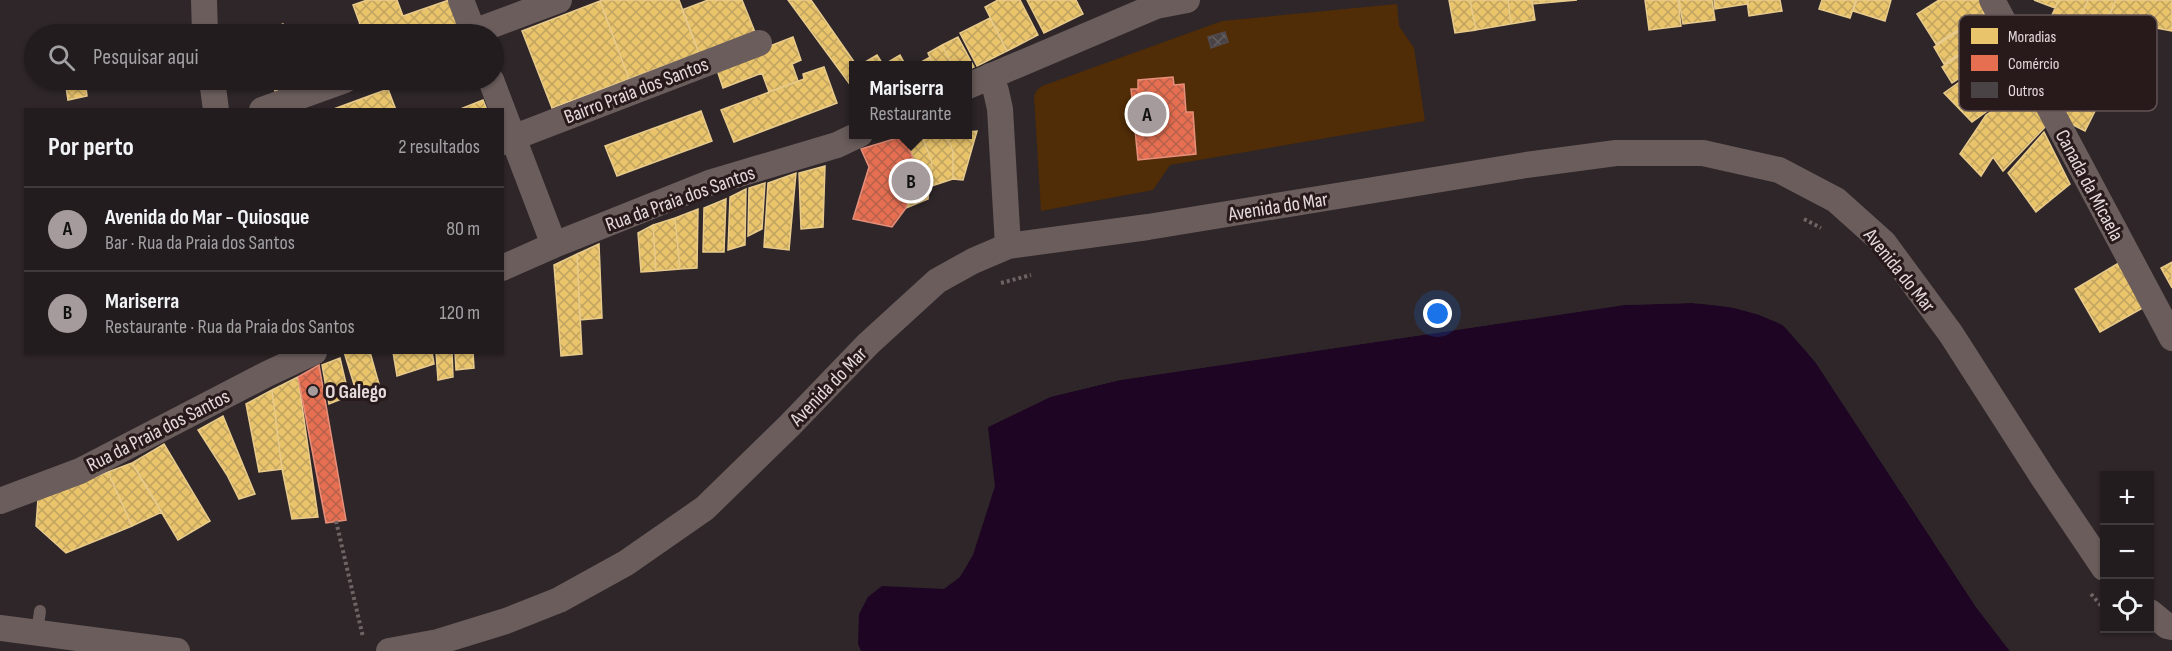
<!DOCTYPE html>
<html lang="pt">
<head>
<meta charset="utf-8">
<style>
	:root { --surface:#221c1e; --page:#2a2527; --text:#f1f3f6; --muted:#a2a1a4; --line:#3f3a3c; --accent:#a59b9c }
	body { margin:0; font-family:"Sofia Sans Condensed",sans-serif; background:var(--page); color:var(--text) }
	.controls { position:absolute; right:18px; bottom:18px; display:grid; overflow:hidden; border-radius:0px; box-shadow:0 2px 4px #0004 }
	.controls button { width:54px; height:54px; display:grid; place-items:center; padding:0; border:0; border-bottom:2px solid var(--line); background:var(--surface); color:var(--text); font:30px sans-serif }
	.you { position:absolute; left:1438px; top:314px; width:21px; height:21px; margin:-15px; border:4px solid #fff; border-radius:50%; background:#1a73e8; box-shadow:0 0 0 9px #1a73e833 }
	.badge { display:grid; place-items:center; width:39px; height:39px; border-radius:50%; background:var(--accent); color:#111; font-size:20px; font-weight:700 }
	.pin { position:absolute; translate:-50% -50%; border:3px solid #fff; box-shadow:0 2px 6px #0006 }
	.popup { position:absolute; left:849px; top:61px; width:123px; height:78px; box-sizing:border-box; display:grid; place-content:center; border-radius:0px; background:var(--surface); filter:drop-shadow(0 2px 4px #0005); font-size:20px; white-space:nowrap; color:var(--muted) }
	.popup b { font-size:22px; color:var(--text) }
	.popup::after { content:''; position:absolute; left:50%; top:100%; margin-left:-12px; border:12px solid transparent; border-top-color:var(--surface) }
	.list { margin:0; padding:0; list-style:none }
	h2 { display:flex; justify-content:space-between; align-items:center; height:78px; margin:0; padding:0 24px; font-size:26px }
	h2 small { font-size:20px; font-weight:400; color:var(--muted) }
	.list li { display:grid; grid-template-columns:39px 1fr auto; gap:18px; align-items:center; box-sizing:border-box; height:84px; padding:0 24px; border-top:2px solid var(--line) }
	.list b { display:block; font-size:22px; white-space:nowrap }
	.list p { margin:0; font-size:20px; white-space:nowrap; color:var(--muted) }
	.list em { font-size:20px; font-style:normal; color:var(--muted) }
	.icon { flex:none; width:33px; height:33px; fill:none; stroke:currentColor; stroke-width:2; stroke-linecap:round; stroke-linejoin:round }
	.map { position:relative; flex:none; width:2172px; height:651px; overflow:hidden }
	.search { position:absolute; background:var(--surface); box-shadow:0 2px 4px #0004; left:24px; top:24px; width:480px; height:66px; display:flex; align-items:center; gap:15px; box-sizing:border-box; padding:0 21px; border-radius:33px; color:var(--muted); font-size:22px }
	.panel { position:absolute; background:var(--surface); box-shadow:0 2px 4px #0004; left:24px; top:108px; width:480px; height:246px; border-radius:0px }
	.map>svg:first-child { display:block }
</style>
</head>
<body>
<div class="map">
<svg width="2172" height="651" viewBox="0 0 2172 651">
	<defs>
		<pattern id="homes-cross-hatch" width="8" height="8" patternUnits="userSpaceOnUse" patternTransform="scale(1.5)"><rect width="8" height="8" fill="#e9c46a"/><path d="M0 0l8 8M0 8l8-8" fill="none" stroke="#c0a360"/></pattern>
		<pattern id="shops-cross-hatch" width="8" height="8" patternUnits="userSpaceOnUse" patternTransform="scale(1.5)"><rect width="8" height="8" fill="#e76f51"/><path d="M0 0l8 8M0 8l8-8" fill="none" stroke="#b6614c"/></pattern>
		<pattern id="building-cross-hatch" width="8" height="8" patternUnits="userSpaceOnUse" patternTransform="scale(1.5)"><rect width="8" height="8" fill="#494346"/><path d="M0 0l8 8M0 8l8-8" fill="none" stroke="#635e60"/></pattern>
	</defs>
	<rect width="100%" height="100%" fill="#2e2628"/>
	<path fill="#502c07" d="M1397,4L1399,26L1414,48L1425,121L1170,165L1153,190L1041,211L1034,96L1037,90L1042,86L1222,21Z"/>
	<path fill="#1e0523" d="M1692,303C1721,306 1756,308 1782,325C1795,333 1806,351 1816,363L1976,607L2010,651H861L858,644L859,614L868,597L882,586L944,589L960,577L973,555L995,486L988,427L1050,397L1120,380L1624,305Z"/>
	<path fill="#2e2628" d="M1692,300L1727,303L1760,312L1785,323L1802,341L1819,361L1978,606L2013,651H2010L2005,645L1976,607L1816,363L1783,325L1759,315L1727,306L1692,303L1624,305L1120,380L1050,397L986,428L987,424L1049,394L1120,377L1624,302Z"/>
	<path fill="url(#homes-cross-hatch)" stroke="#e8cb8c" stroke-width="1.5" d="M367,0H397L403,16L449,0L460,32L452,34H346L345,30L360,24L353,5Z
		M603,0H679L699,53L629,79L600,1Z
		M708,0H742L755,32L699,53L682,10Z
		M788,0H811L857,66H854V90Z
		M998,0H1020L1038,35L1007,51L985,7Z
		M1027,0H1076L1083,14L1044,33Z
		M1449,0H1470L1476,30L1455,33Z
		M1470,0H1508L1511,24L1476,30Z
		M1508,0H1532L1535,20L1511,24Z
		M1532,0H1577L1532,4Z
		M1645,0H1678L1681,26L1649,30Z
		M1679,0H1712L1715,20L1683,24Z
		M1714,0H1747L1748,4L1715,9Z
		M1747,0H1780L1782,11L1749,16Z
		M1822,0H1856L1850,18L1819,9Z
		M1857,0H1891L1885,21L1853,11Z
		M1939,0H1983L1990,10L1936,44L1917,14Z
		M2034,0H2059L2055,8Z
		M2059,0H2088L2068,44L2044,32Z
		M2088,0H2116L2097,43L2073,33Z
		M2116,0H2172V31L2108,19Z
		M600,1L629,79L552,108L522,31Z
		M1988,12L1998,29L1944,64L1934,47Z
		M990,18L1007,51L977,66L960,33Z
		M283,24L287,34H257Z
		M325,30L327,34H313Z
		M1995,32L2006,48L1952,83L1942,67Z
		M793,37L801,60L792,64L798,81L769,92L762,73L723,88L716,67Z
		M958,37L974,67L968,70V66H953L942,45Z
		M942,45L953,66H934L928,53Z
		M2007,48L2026,83L1972,122L1944,93Z
		M877,55L884,66H867L865,62Z
		M900,55L906,66H889L888,62Z
		M930,57L934,66H914Z
		M2103,60L2117,67L2102,97L2078,85L2089,65L2099,70Z
		M824,67L837,103L734,142L721,110L804,79L803,74Z
		M65,80H85L87,96L68,100Z
		M252,80H306L275,91L272,81L255,88Z
		M2078,85L2102,97L2085,131L2061,119Z
		M2028,87L2048,124L2003,171L1993,157L1981,176L1960,154L1986,115Z
		M388,89L396,110H331Z
		M483,100L487,110H458Z
		M701,111L712,141L617,176L605,146Z
		M977,131L963,180L953,179V151L945,134H968V132Z
		M2044,132L2070,184L2036,212L2008,173Z
		M921,134H945L953,151V179L929,187L932,162Z
		M921,134L932,162L928,199L906,208L916,166L904,136Z
		M825,166L823,227L801,229L799,173Z
		M796,173L789,250L764,247L768,183Z
		M765,183L762,229L748,236L749,188Z
		M746,189L745,245L728,250L730,197Z
		M726,199L724,252H703L704,208Z
		M698,209L697,268L680,269L675,218Z
		M675,218L680,269L656,271L653,225Z
		M653,225L656,271L641,272L638,233Z
		M599,244L602,318L580,320L577,254Z
		M577,254L582,354L561,356L554,265Z
		M2122,261L2148,305L2100,332L2075,289Z
		M2172,262V288L2161,268Z
		M344,352H370L379,384L356,391Z
		M393,352H432L434,364L397,376Z
		M436,352H452L453,377L438,380Z
		M455,352H473L474,368L456,370Z
		M340,358L349,396L329,404L322,365Z
		M298,377L318,517L292,519L282,469L272,390Z
		M272,390L282,469L259,472L246,404Z
		M223,416L255,494L239,499L227,475L198,430Z
		M164,444L210,521L178,540L132,463Z
		M132,463L162,512L132,526L108,472Z
		M108,472L132,526L66,553L36,526L38,499Z"/>
	<path fill="url(#shops-cross-hatch)" stroke="#e68f7a" stroke-width="1.5" d="M1173,77L1174,85L1184,84L1186,112H1193L1196,154L1138,160L1131,89H1138V80Z
		M904,136L916,166L906,208L892,227L853,219L869,167L861,149Z
		M319,365L346,520L326,523L298,377Z"/>
	<path fill="url(#building-cross-hatch)" stroke="#524b4e" stroke-width="1.5" d="M1225,32L1228,42L1211,48L1208,37Z"/>
	<g fill="none" stroke-linecap="round" stroke-linejoin="round">
		<path stroke="#6f6464" stroke-width="4" stroke-dasharray="3 3" stroke-linecap="butt" d="M1804,219L1821,228
			M1001,283L1031,275
			M336,521L363,637
			M2091,594L2104,609"/>
		<path stroke="#6a5d5c" stroke-width="12" d="M37,633L40,611"/>
		<path stroke="#6a5d5c" stroke-width="26" d="M204,0L205,34
			M461,0L474,34
			M1992,0L2172,338
			M468,34L559,0
			M990,76L996,91L1000,109L1008,246
			M212,80L216,110
			M491,80L554,245
			M968,86L1156,6L1187,0
			M262,110L345,80
			M502,142L759,43
			M502,268L554,245L709,183L837,145L860,134
			M0,501L80,471L267,374L314,352
			M2150,612L2167,626L2172,627
			M0,628L177,651
			M389,651L438,642L506,621L559,600L626,563L705,508L790,425L868,344L937,281L973,261L1008,246L1148,227L1526,165L1616,153H1703L1779,170L1836,200L1884,243L1951,334L2042,476L2104,568"/>
	</g>
	<circle fill="#a59b9c" stroke="#28191b" stroke-width="2" cx="313" cy="391" r="6"/>
	<g text-anchor="middle" stroke-width="6" stroke-linejoin="round" paint-order="stroke">
		<g font-size="20" fill="#e5dadb" stroke="#28191b">
			<text transform="translate(636 90) rotate(-21)" y="7">Bairro Praia dos Santos</text>
			<text transform="translate(2090 185) rotate(62)" y="7">Canada da Micaela</text>
			<text transform="translate(680 198) rotate(-20)" y="7">Rua da Praia dos Santos</text>
			<text transform="translate(1278 206) rotate(-9)" y="7">Avenida do Mar</text>
			<text transform="translate(1900 270) rotate(51)" y="7">Avenida do Mar</text>
			<text transform="translate(828 386) rotate(-46)" y="7">Avenida do Mar</text>
			<text transform="translate(158 430) rotate(-27)" y="7">Rua da Praia dos Santos</text>
		</g>
		<g font-size="20" font-weight="bold" fill="#e5dadb" stroke="#28191b" text-anchor="start">
			<text x="325" y="398">O Galego</text>
		</g>
	</g>
	<rect x="1959" y="15" width="198" height="96" rx="9" fill="#28191b" stroke="#615355" stroke-width="1.5"/>
	<rect x="1971" y="28" width="27" height="16" fill="#e9c46a"/>
	<rect x="1971" y="55" width="27" height="16" fill="#e76f51"/>
	<rect x="1971" y="82" width="27" height="16" fill="#494346"/>
	<g font-size="16" fill="#e5dadb">
		<text x="2008" y="42">Moradias</text>
		<text x="2008" y="69">Comércio</text>
		<text x="2008" y="96">Outros</text>
	</g>
</svg>
<div class="controls">
<button>+</button>
<button>−</button>
<button><svg class="icon" aria-label="locate" viewBox="0 0 24 24"><circle cx="12" cy="12" r="6"/><path d="M12 2v4M12 18v4M2 12h4M18 12h4"/></svg></button>
</div>
<div class="you"></div>
<div class="pin badge" style="left:1147px;top:114px">A</div>
<div class="pin badge" style="left:911px;top:181px">B</div>
<div class="popup"><b>Mariserra</b>Restaurante</div>
<div class="search"><svg class="icon" aria-label="search" viewBox="0 0 24 24"><circle cx="10" cy="10" r="6"/><path d="M15 15l6 6"/></svg>Pesquisar aqui</div>
<section class="panel">
<h2>Por perto<small>2 resultados</small></h2>
<ul class="list">
<li><span class="badge">A</span><div><b>Avenida do Mar - Quiosque</b><p>Bar · Rua da Praia dos Santos</p></div><em>80 m</em></li>
<li><span class="badge">B</span><div><b>Mariserra</b><p>Restaurante · Rua da Praia dos Santos</p></div><em>120 m</em></li>
</ul>
</section>
</div>
</body>
</html>
